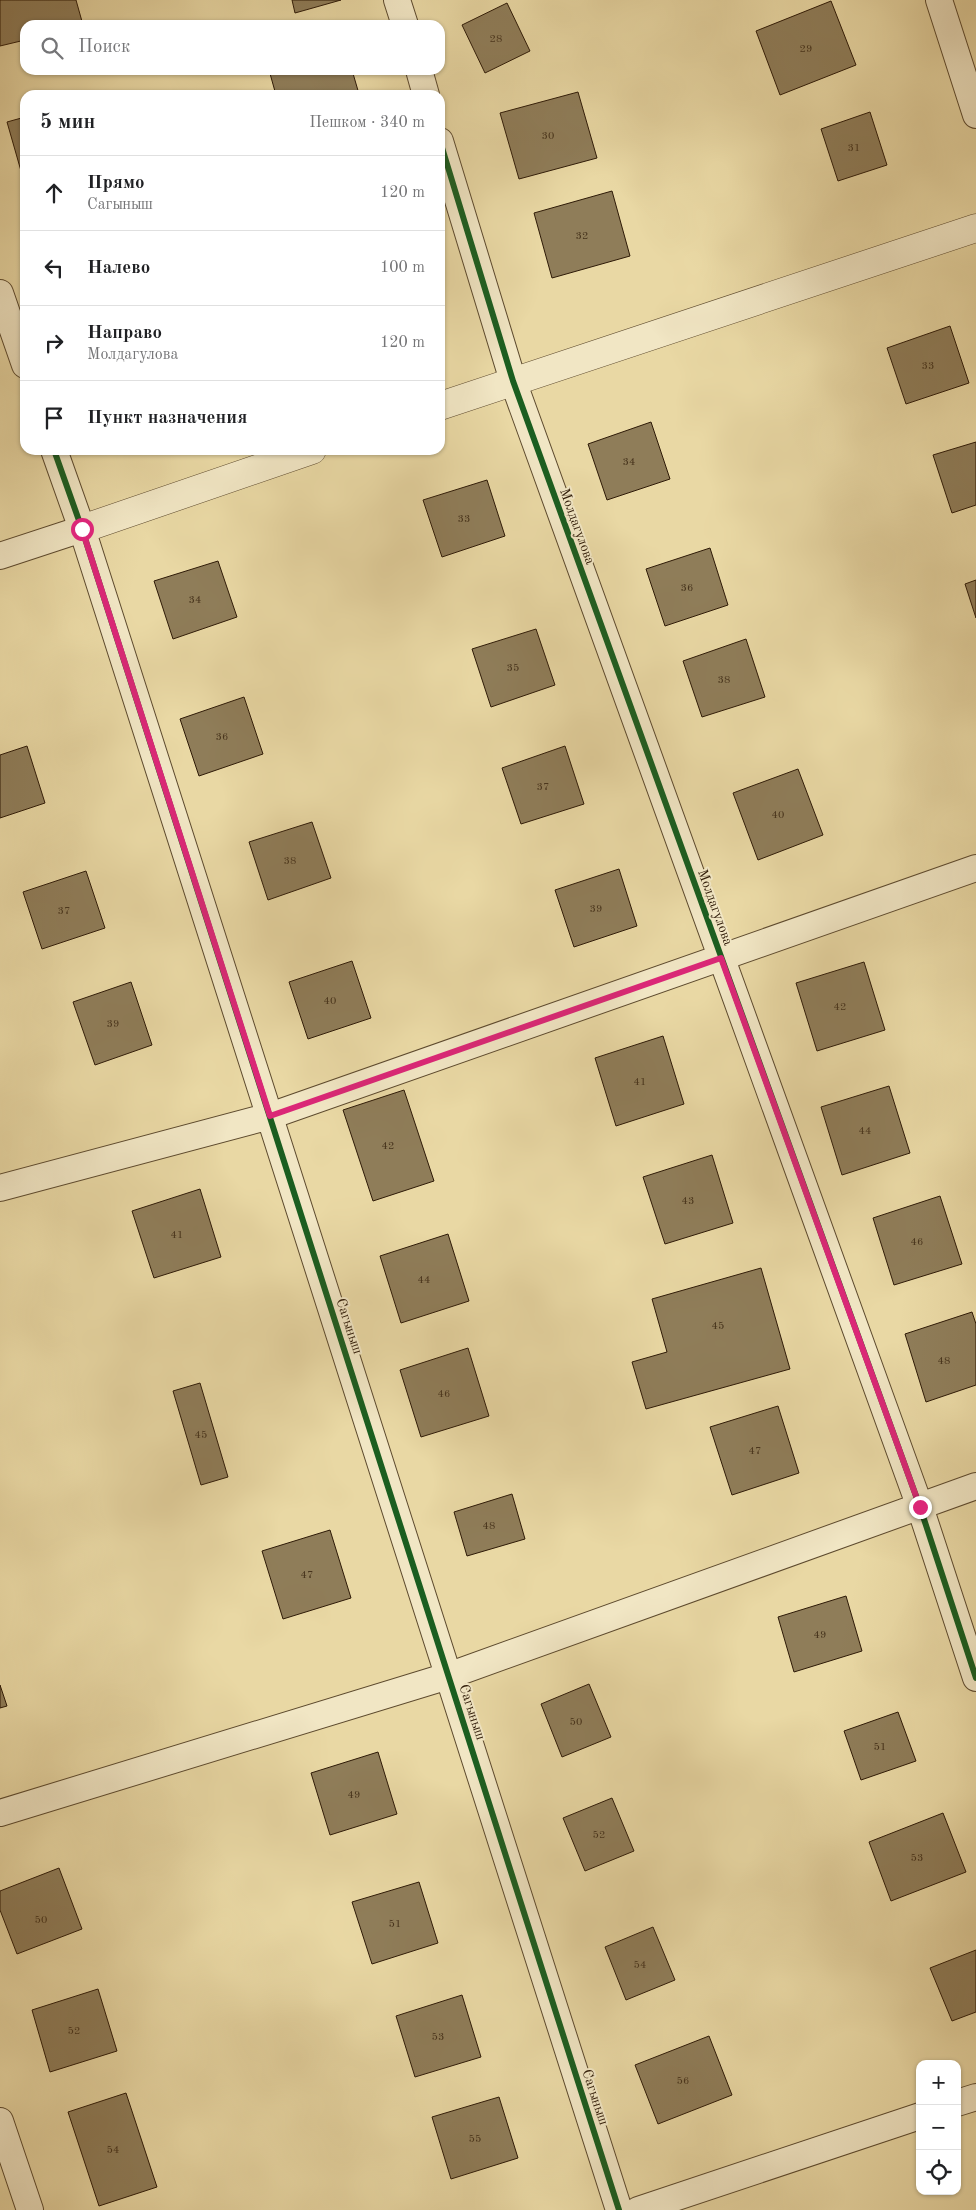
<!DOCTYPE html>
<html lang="ru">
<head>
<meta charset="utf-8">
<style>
	:root { --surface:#fff; --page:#f2f2f2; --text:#202124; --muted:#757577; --line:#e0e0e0 }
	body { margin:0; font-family:"Old Standard TT",serif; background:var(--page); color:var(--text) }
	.controls { position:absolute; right:15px; bottom:15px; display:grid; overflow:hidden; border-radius:10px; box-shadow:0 1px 4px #0004 }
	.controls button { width:45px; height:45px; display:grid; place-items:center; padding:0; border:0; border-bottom:1px solid var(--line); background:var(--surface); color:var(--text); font:25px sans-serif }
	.stop { position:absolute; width:15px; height:15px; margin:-11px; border:4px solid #db2777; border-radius:50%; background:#fff }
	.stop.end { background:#db2777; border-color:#fff; box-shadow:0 1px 5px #0008 }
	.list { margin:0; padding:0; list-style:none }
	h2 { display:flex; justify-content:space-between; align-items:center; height:65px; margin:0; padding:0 20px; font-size:21px }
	h2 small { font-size:16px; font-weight:400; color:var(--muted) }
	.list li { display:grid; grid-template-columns:32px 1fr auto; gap:15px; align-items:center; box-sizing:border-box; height:75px; padding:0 20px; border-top:1px solid var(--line) }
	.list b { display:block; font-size:19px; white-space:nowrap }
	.list p { margin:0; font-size:16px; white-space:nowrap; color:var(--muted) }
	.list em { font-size:16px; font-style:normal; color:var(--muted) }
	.icon { flex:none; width:28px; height:28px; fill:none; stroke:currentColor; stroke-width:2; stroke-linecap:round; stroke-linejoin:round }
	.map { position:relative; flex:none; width:976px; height:2210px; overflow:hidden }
	.search { position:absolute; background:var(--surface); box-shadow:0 1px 4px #0004; left:20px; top:20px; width:425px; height:55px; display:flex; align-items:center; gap:12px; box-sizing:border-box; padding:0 18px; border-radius:15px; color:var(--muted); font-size:19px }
	.panel { position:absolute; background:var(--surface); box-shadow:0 1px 4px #0004; left:20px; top:90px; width:425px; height:365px; border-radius:15px }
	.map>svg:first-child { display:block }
</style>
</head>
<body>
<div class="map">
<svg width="976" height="2210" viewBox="0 0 976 2210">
	<rect width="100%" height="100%" fill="#e9d8a4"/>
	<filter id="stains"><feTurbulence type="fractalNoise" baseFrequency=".004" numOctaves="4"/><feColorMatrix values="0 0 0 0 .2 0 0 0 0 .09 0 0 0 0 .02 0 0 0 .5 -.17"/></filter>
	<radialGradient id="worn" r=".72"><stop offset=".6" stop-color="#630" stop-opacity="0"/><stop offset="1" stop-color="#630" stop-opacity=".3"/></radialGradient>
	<path fill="#8f7d59" stroke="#2e1a07" d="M0,0H76L83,25H25V40L0,46Z
		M292,0H341L295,13Z
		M831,1L856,65L780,95L756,31Z
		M507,3L530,51L485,73L462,25Z
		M269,70H352L359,94L276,95Z
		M578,92L597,158L519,179L500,113Z
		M870,112L887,165L838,181L821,129Z
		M25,117V185L7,122Z
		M612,191L630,256L552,278L534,213Z
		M950,326L969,383L906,404L887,348Z
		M651,422L670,479L607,500L588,444Z
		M976,442V505L952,513L933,455Z
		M487,480L505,536L442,557L423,500Z
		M710,548L728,605L665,626L646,569Z
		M218,561L237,617L173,639L154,581Z
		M976,580V618L965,584Z
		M536,629L555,685L491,707L472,649Z
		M746,639L765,697L702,717L683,661Z
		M244,697L263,754L199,776L180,719Z
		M27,746L45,803L0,818V755Z
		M565,746L584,804L521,824L502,768Z
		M798,769L823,835L758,860L733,793Z
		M312,822L331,878L268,900L249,842Z
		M619,869L637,926L574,947L555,890Z
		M86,871L105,928L42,949L23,892Z
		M352,961L371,1018L308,1039L289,982Z
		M864,962L885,1030L817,1051L796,983Z
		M131,982L152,1045L95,1065L73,1002Z
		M663,1036L684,1104L616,1126L595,1058Z
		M889,1086L910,1153L842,1175L821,1107Z
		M404,1090L434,1181L373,1201L343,1110Z
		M712,1155L733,1223L665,1244L643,1177Z
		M200,1189L221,1257L154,1278L132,1211Z
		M940,1196L962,1264L894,1285L873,1218Z
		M448,1234L469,1301L401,1323L380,1256Z
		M761,1268L790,1369L646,1409L632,1362L667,1352L652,1299Z
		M972,1312L976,1324V1385L926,1402L905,1334Z
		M468,1348L489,1416L421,1437L400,1370Z
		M200,1383L228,1477L201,1485L173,1391Z
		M778,1406L799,1473L732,1495L710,1427Z
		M512,1494L525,1539L467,1556L454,1512Z
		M330,1530L351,1598L283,1619L262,1551Z
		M846,1596L862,1651L794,1672L778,1617Z
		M589,1684L611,1737L562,1757L541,1704Z
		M0,1685L7,1706L0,1708Z
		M898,1712L916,1761L861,1780L844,1731Z
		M378,1752L397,1814L330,1835L311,1773Z
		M612,1798L634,1851L585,1871L563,1818Z
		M943,1813L966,1872L891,1901L869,1842Z
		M59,1868L82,1929L17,1954L0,1910V1891Z
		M419,1882L438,1943L372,1964L352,1902Z
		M653,1927L675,1980L626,2000L605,1947Z
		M976,1950V2012L952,2021L930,1968Z
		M98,1989L117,2051L50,2072L32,2010Z
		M462,1995L481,2057L415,2077L396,2016Z
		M709,2036L732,2095L658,2124L635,2065Z
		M126,2093L157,2187L99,2206L68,2112Z
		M499,2097L518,2158L451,2179L432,2117Z"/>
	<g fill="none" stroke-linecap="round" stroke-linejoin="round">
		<g stroke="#5d4a2e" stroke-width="28">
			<path id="minor" d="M397,0L405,25
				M939,0L976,115
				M419,70L426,95
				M440,141L513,381L920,1507L976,1678
				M0,293L25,365
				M54,450L82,529L619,2210
				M0,556L82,529
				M0,1188L270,1116L976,868
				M0,1813L448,1676L976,1486
				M957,2103L976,2097
				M0,2121L30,2210
				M638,2210L920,2116"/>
		</g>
		<g stroke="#5d4a2e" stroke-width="29">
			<path id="tertiary" d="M440,406L976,228
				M82,529L312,450"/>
		</g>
		<use href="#minor" stroke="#f1e6c4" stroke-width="26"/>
		<use href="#tertiary" stroke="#f1e6c4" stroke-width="28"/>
		<g stroke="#f1e6c4" stroke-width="9">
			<path id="cycleway" d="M440,141L513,381L920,1507L976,1678
				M54,450L82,529L619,2210"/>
		</g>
		<use href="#cycleway" stroke="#1b5e20" stroke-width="6"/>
	</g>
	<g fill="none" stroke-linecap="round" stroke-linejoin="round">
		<path stroke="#db2777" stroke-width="6" d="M82,529L270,1116L721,958L920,1507"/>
	</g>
	<g text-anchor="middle" stroke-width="4" stroke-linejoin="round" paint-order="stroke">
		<g font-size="11" fill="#46331c">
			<text x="496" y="42">28</text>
			<text x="806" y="52">29</text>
			<text x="548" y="139">30</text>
			<text x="854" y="151">31</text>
			<text x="582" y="239">32</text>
			<text x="928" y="369">33</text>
			<text x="629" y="465">34</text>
			<text x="464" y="522">33</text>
			<text x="687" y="591">36</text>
			<text x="195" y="603">34</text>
			<text x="513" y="671">35</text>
			<text x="724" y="683">38</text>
			<text x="222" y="740">36</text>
			<text x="543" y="790">37</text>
			<text x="778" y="818">40</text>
			<text x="290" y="864">38</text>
			<text x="596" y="912">39</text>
			<text x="64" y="914">37</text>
			<text x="330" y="1004">40</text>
			<text x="840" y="1010">42</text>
			<text x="113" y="1027">39</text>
			<text x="640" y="1085">41</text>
			<text x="865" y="1134">44</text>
			<text x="388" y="1149">42</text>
			<text x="688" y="1204">43</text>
			<text x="177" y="1238">41</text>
			<text x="917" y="1245">46</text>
			<text x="424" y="1283">44</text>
			<text x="718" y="1329">45</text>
			<text x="944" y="1364">48</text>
			<text x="444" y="1397">46</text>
			<text x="201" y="1438">45</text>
			<text x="755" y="1454">47</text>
			<text x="489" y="1529">48</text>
			<text x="307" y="1578">47</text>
			<text x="820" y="1638">49</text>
			<text x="576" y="1725">50</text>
			<text x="880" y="1750">51</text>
			<text x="354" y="1798">49</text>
			<text x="599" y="1838">52</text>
			<text x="917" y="1861">53</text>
			<text x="41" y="1923">50</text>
			<text x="395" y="1927">51</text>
			<text x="640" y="1968">54</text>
			<text x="74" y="2034">52</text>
			<text x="438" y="2040">53</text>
			<text x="683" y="2084">56</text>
			<text x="475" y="2142">55</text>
			<text x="113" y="2153">54</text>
		</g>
		<g font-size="14" fill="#2e1a07" stroke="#f1e6c4">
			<text transform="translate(578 526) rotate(70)" y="5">Молдагулова</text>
			<text transform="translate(716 907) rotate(70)" y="5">Молдагулова</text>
			<text transform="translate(350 1326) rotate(72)" y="5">Сагыныш</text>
			<text transform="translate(473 1712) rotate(72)" y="5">Сагыныш</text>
			<text transform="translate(596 2097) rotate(72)" y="5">Сагыныш</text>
		</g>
	</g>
	<rect width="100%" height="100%" filter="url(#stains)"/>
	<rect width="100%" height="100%" fill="url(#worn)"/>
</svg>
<div class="controls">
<button>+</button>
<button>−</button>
<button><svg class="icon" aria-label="locate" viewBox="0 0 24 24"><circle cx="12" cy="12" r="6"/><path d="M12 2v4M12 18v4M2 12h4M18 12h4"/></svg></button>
</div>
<div class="stop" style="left:82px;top:529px"></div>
<div class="stop end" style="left:920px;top:1507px"></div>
<div class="search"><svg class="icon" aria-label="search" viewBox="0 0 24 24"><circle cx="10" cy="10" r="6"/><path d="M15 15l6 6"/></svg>Поиск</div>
<section class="panel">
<h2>5 мин<small>Пешком · 340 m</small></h2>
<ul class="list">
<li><svg class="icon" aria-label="ahead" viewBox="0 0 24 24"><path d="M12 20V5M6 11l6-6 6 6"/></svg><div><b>Прямо</b><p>Сагыныш</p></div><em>120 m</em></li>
<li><svg class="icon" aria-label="left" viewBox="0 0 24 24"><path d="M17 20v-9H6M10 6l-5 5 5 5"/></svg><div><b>Налево</b></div><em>100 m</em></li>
<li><svg class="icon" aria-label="right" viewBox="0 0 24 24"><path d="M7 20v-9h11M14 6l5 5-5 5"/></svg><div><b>Направо</b><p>Молдагулова</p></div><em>120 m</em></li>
<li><svg class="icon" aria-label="arrive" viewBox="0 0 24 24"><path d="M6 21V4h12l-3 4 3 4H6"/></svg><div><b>Пункт назначения</b></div></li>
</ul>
</section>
</div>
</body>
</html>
